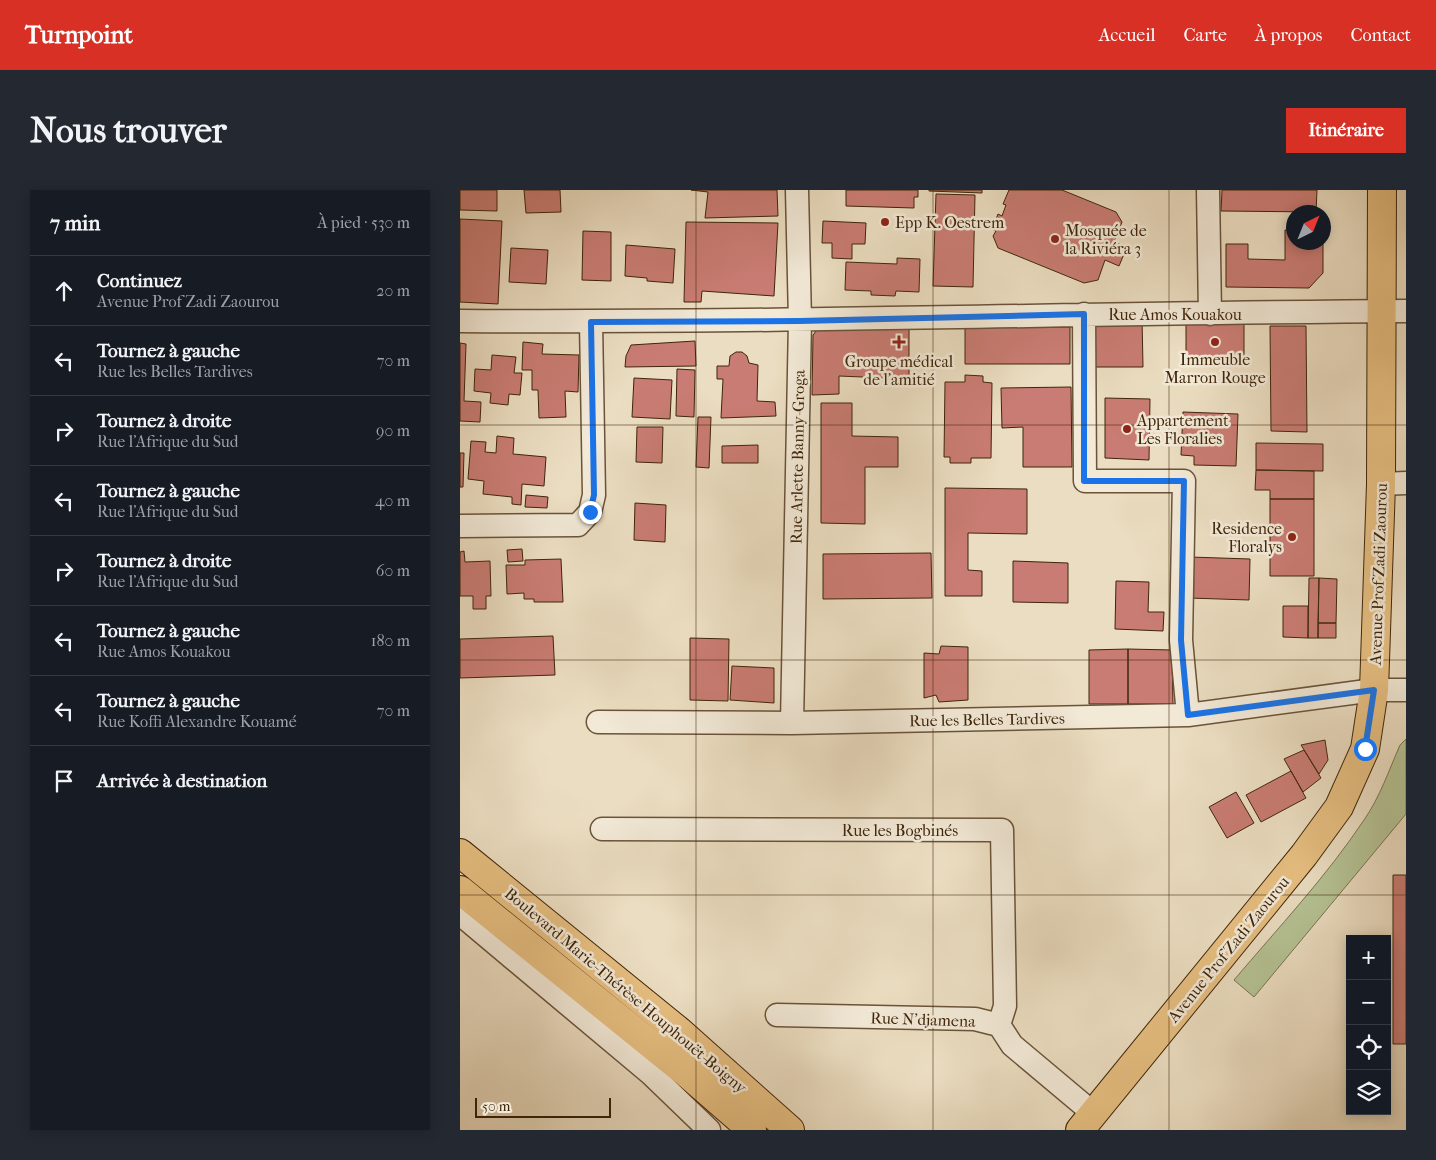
<!DOCTYPE html>
<html lang="fr">
<head>
<meta charset="utf-8">
<style>
	:root { --surface:#171b24; --page:#242831; --text:#f1f3f6; --muted:#9ea1a6; --line:#363941; --accent:#d93025 }
	body { margin:0; font-family:"IM FELL French Canon",serif; background:var(--page); color:var(--text) }
	.controls { position:absolute; right:15px; bottom:15px; display:grid; overflow:hidden; border-radius:0px; box-shadow:0 2px 12px #0003 }
	.controls button { width:45px; height:45px; display:grid; place-items:center; padding:0; border:0; border-bottom:1px solid var(--line); background:var(--surface); color:var(--text); font:25px sans-serif }
	.compass { position:absolute; left:826px; top:15px; width:45px; height:45px; border-radius:50%; background:var(--surface); box-shadow:0 2px 12px #0003; rotate:43deg }
	.scale { position:absolute; left:15px; bottom:12px; width:136px; box-sizing:border-box; padding-left:5px; border:2px solid #3f250a; border-top:0; font-size:14px; line-height:18px; white-space:nowrap; color:#3f250a; -webkit-text-stroke:4px #f2e9d7; paint-order:stroke }
	.stop { position:absolute; width:15px; height:15px; margin:-11px; border:4px solid #1a73e8; border-radius:50%; background:#fff }
	.stop.end { background:#1a73e8; border-color:#fff; box-shadow:0 1px 5px #0008 }
	.list { margin:0; padding:0; list-style:none }
	h2 { display:flex; justify-content:space-between; align-items:center; height:65px; margin:0; padding:0 20px; font-size:21px }
	h2 small { font-size:16px; font-weight:400; color:var(--muted) }
	.list li { display:grid; grid-template-columns:32px 1fr auto; gap:15px; align-items:center; box-sizing:border-box; height:70px; padding:0 20px; border-top:1px solid var(--line) }
	.list b { display:block; font-size:19px; white-space:nowrap }
	.list p { margin:0; font-size:16px; white-space:nowrap; color:var(--muted) }
	.list em { font-size:16px; font-style:normal; color:var(--muted) }
	.icon { flex:none; width:28px; height:28px; fill:none; stroke:currentColor; stroke-width:2; stroke-linecap:round; stroke-linejoin:round }
	.map { position:relative; flex:none; width:946px; height:940px; overflow:hidden; border-radius:0px }
	header { display:flex; align-items:center; gap:30px; box-sizing:border-box; height:70px; padding:0 25px; background:var(--accent); color:#fff }
	header strong { font-size:24px }
	nav { display:flex; gap:28px; margin-inline-start:auto; font-size:18px }
	.intro { display:flex; align-items:center; justify-content:space-between; box-sizing:border-box; height:120px; padding:0 30px }
	h1 { margin:0; font-size:35px }
	.button { padding:12px 22px; border-radius:0px; background:var(--accent); color:#fff; font-size:18px; font-weight:700 }
	main { display:flex; gap:30px; padding:0 30px }
	aside { flex:1; background:var(--surface); border-radius:0px; box-shadow:0 2px 12px #0003 }
	.map>svg:first-child { display:block }
</style>
</head>
<body>
<header>
<strong>Turnpoint</strong>
<nav><a>Accueil</a><a>Carte</a><a>À propos</a><a>Contact</a></nav>
</header>
<div class="intro"><h1>Nous trouver</h1><a class="button">Itinéraire</a></div>
<main>
<aside>
<h2>7 min<small>À pied · 530 m</small></h2>
<ul class="list">
<li><svg class="icon" aria-label="ahead" viewBox="0 0 24 24"><path d="M12 20V5M6 11l6-6 6 6"/></svg><div><b>Continuez</b><p>Avenue Prof Zadi Zaourou</p></div><em>20 m</em></li>
<li><svg class="icon" aria-label="left" viewBox="0 0 24 24"><path d="M17 20v-9H6M10 6l-5 5 5 5"/></svg><div><b>Tournez à gauche</b><p>Rue les Belles Tardives</p></div><em>70 m</em></li>
<li><svg class="icon" aria-label="right" viewBox="0 0 24 24"><path d="M7 20v-9h11M14 6l5 5-5 5"/></svg><div><b>Tournez à droite</b><p>Rue l'Afrique du Sud</p></div><em>90 m</em></li>
<li><svg class="icon" aria-label="left" viewBox="0 0 24 24"><path d="M17 20v-9H6M10 6l-5 5 5 5"/></svg><div><b>Tournez à gauche</b><p>Rue l'Afrique du Sud</p></div><em>40 m</em></li>
<li><svg class="icon" aria-label="right" viewBox="0 0 24 24"><path d="M7 20v-9h11M14 6l5 5-5 5"/></svg><div><b>Tournez à droite</b><p>Rue l'Afrique du Sud</p></div><em>60 m</em></li>
<li><svg class="icon" aria-label="left" viewBox="0 0 24 24"><path d="M17 20v-9H6M10 6l-5 5 5 5"/></svg><div><b>Tournez à gauche</b><p>Rue Amos Kouakou</p></div><em>180 m</em></li>
<li><svg class="icon" aria-label="left" viewBox="0 0 24 24"><path d="M17 20v-9H6M10 6l-5 5 5 5"/></svg><div><b>Tournez à gauche</b><p>Rue Koffi Alexandre Kouamé</p></div><em>70 m</em></li>
<li><svg class="icon" aria-label="arrive" viewBox="0 0 24 24"><path d="M6 21V4h12l-3 4 3 4H6"/></svg><div><b>Arrivée à destination</b></div></li>
</ul>
</aside>
<div class="map">
<svg width="946" height="940" viewBox="0 0 946 940">
	<rect width="100%" height="100%" fill="#ebddc1"/>
	<filter id="stains"><feTurbulence type="fractalNoise" baseFrequency=".004" numOctaves="4"/><feColorMatrix values="0 0 0 0 .2 0 0 0 0 .09 0 0 0 0 .02 0 0 0 .5 -.17"/></filter>
	<radialGradient id="worn" r=".72"><stop offset=".6" stop-color="#630" stop-opacity="0"/><stop offset="1" stop-color="#630" stop-opacity=".3"/></radialGradient>
	<path fill="#b5c294" stroke="#7a744f" d="M946,549V624L794,807L774,790C818,738 866,687 904,630C920,607 929,580 940,555Z"/>
	<path fill="#c97c73" stroke="#3f250a" d="M0,0H37V21L0,20Z
		M64,0H100L101,22L66,23Z
		M231,0H317L318,26L245,28L248,2Z
		M386,0H458V7H454V18L386,16Z
		M469,0H522V3L469,1Z
		M549,0H602L656,22L662,32L654,52L667,57L659,76L645,70L638,90L624,93L538,58L533,46L536,41L532,39L538,24L542,26L546,15L543,14Z
		M762,0H857L856,22L761,21Z
		M476,4L515,5L513,97L473,96Z
		M0,29L42,31L38,114L0,112Z
		M363,31L406,33L405,54H392V69L372,68V53H362Z
		M226,32L318,33L314,106L242,101L241,112H224Z
		M825,40H834V52H863V83L849,98L766,97V54H788V69L825,70Z
		M123,41L151,42V91L122,90Z
		M166,55L215,59L213,93L187,91V88L165,86Z
		M51,58L88,60L86,94L49,92Z
		M437,68L460,69L459,102L436,101L435,106L411,105V101L385,100L386,72L437,74Z
		M682,128L683,177H631L632,129Z
		M726,129H784V175L726,176Z
		M449,135V189L379,186V204L352,205L353,145L360,136Z
		M810,136H846L847,242L811,241Z
		M505,137H610V174H505Z
		M235,151L236,176L165,177L166,166L171,155Z
		M63,152L83,154L82,164L119,165L118,202L105,201L106,227L79,228L78,200H72V180H62Z
		M0,153L6,154L4,211L21,212L20,232L0,231Z
		M276,162H282L287,166L289,173L298,175L297,211L315,212L316,226L261,228L263,189H257V176H269L270,166Z
		M32,165L56,167L54,183H62L60,205L49,204L48,215L30,213L31,203L14,201L15,179L31,180Z
		M217,179L235,180L234,227L216,226Z
		M505,185L523,186V192L532,193L531,268H511V273H490V267H484L485,192H505Z
		M174,188L212,190L210,229L172,227Z
		M611,197L612,277H563V237L542,238L541,198Z
		M645,208L690,209L689,270L645,268Z
		M361,213H392V246L438,247V277H405V334L361,333Z
		M723,222L778,224L776,276L734,275V266L721,265Z
		M238,227H251L249,278L236,277Z
		M177,237H203L202,273L176,272Z
		M37,246L54,248L53,264L86,267L84,296L62,294L61,315L52,314V307L23,304L24,291L8,289L11,251L26,252L25,262L36,263Z
		M796,253L863,254V281L796,280Z
		M298,255V273H262V256Z
		M0,263H4L3,297H0Z
		M796,280L854,281V309H810V300H795Z
		M485,298L567,299V344L508,343V380L522,381V406H485Z
		M66,305L88,307L87,318L65,317Z
		M810,309H854V386H810Z
		M175,313L206,315L205,352L174,350Z
		M62,359L63,371L48,372L47,360Z
		M4,361L5,372L30,371L31,406H26V419H13V406H0V362Z
		M471,363L472,408L363,409V364Z
		M730,367L790,369L789,410L729,408Z
		M101,369L103,412H74V409H64V403L47,404L46,375H65V370Z
		M553,371L608,373V413L553,412Z
		M849,388H859L858,448H848Z
		M859,388L877,389L876,433H858Z
		M656,391L689,392L688,422H704L703,441L655,439Z
		M823,416H848V448L823,447Z
		M858,433H876V448H858Z
		M93,446L95,485L0,488V449Z
		M230,448L269,449L268,511L230,510Z
		M481,456L508,457V510L479,512L476,505L464,508V463L479,464Z
		M668,459V514H629V460Z
		M668,459L712,460L713,514H668Z
		M272,476L314,478V513L270,510Z
		M865,550L868,570L859,584L841,555Z
		M844,560L861,588L843,602L824,569Z
		M831,581L846,608L801,632L786,605Z
		M776,602L794,633L767,648L749,617Z
		M933,685H946V854H933Z"/>
	<g fill="none" stroke-linecap="round" stroke-linejoin="round">
		<g stroke="#6a5338" stroke-width="25">
			<path id="minor" d="M748,0L750,124
				M624,124L625,291H724L721,450L728,525
				M0,131C315,133 631,123 946,121
				M921,294L946,293
				M0,336L118,335L130,322L134,305L131,132
				M138,532L332,533L728,525L914,500H946
				M332,533L340,131L337,0
				M142,639L542,640L545,816L539,835
				M0,724L191,884L249,940
				M317,825L515,829L539,835L552,855L633,923"/>
		</g>
		<g stroke="#3f250a" stroke-width="30">
			<path id="major" d="M0,663L219,841L330,940
				M0,700L224,881L292,940
				M620,940L844,665L879,617L905,559L914,500L921,294L922,0"/>
		</g>
		<use href="#minor" stroke="#f2e9d7" stroke-width="22"/>
		<use href="#major" stroke="#e6be80" stroke-width="28"/>
	</g>
	<g fill="none" stroke-linecap="round" stroke-linejoin="round">
		<path stroke="#1a73e8" stroke-width="6" d="M130,322L134,305L131,132L340,131L624,124V291H724L721,450L728,525L914,500L905,559"/>
	</g>
	<path fill="none" stroke="#3f250a" stroke-width="1" stroke-opacity="0.55" d="M236,0V940M473,0V940M709,0V940M0,235H946M0,470H946M0,705H946"/>
	<g fill="#8f2418" stroke="#f2e9d7" stroke-width="2">
		<circle cx="425" cy="32" r="5"/>
		<circle cx="595" cy="49" r="5"/>
		<path d="M436.5 144.5h5v5h5v5h-5v5h-5v-5h-5v-5h5z"/>
		<circle cx="755" cy="152" r="5"/>
		<circle cx="667" cy="239" r="5"/>
		<circle cx="832" cy="347" r="5"/>
	</g>
	<g text-anchor="middle" stroke-width="5" stroke-linejoin="round" paint-order="stroke">
		<g font-size="16" fill="#3f250a" stroke="#f2e9d7" text-anchor="start">
			<text x="435" y="38">Epp K. Oestrem</text>
			<text x="605" y="46">Mosquée de<tspan x="605" dy="18">la Riviéra 3</tspan></text>
			<text x="755" y="175" text-anchor="middle">Immeuble<tspan x="755" dy="18">Marron Rouge</tspan></text>
			<text x="439" y="177" text-anchor="middle">Groupe médical<tspan x="439" dy="18">de l'amitié</tspan></text>
			<text x="677" y="236">Appartement<tspan x="677" dy="18">Les Floralies</tspan></text>
			<text x="822" y="344" text-anchor="end">Residence<tspan x="822" dy="18">Floralys</tspan></text>
		</g>
		<g font-size="16" fill="#3f250a" stroke="#f2e9d7">
			<text x="715" y="130">Rue Amos Kouakou</text>
			<text transform="translate(337 267) rotate(-89)" y="6">Rue Arlette Banny-Groga</text>
			<text transform="translate(918 384) rotate(-88)" y="6">Avenue Prof Zadi Zaourou</text>
			<text transform="translate(527 529) rotate(-1)" y="6">Rue les Belles Tardives</text>
			<text x="440" y="646">Rue les Bogbinés</text>
			<text transform="translate(768 759) rotate(-51)" y="6">Avenue Prof Zadi Zaourou</text>
			<text transform="translate(166 800) rotate(40)" y="6">Boulevard Marie-Thérèse Houphouët-Boigny</text>
			<text transform="translate(463 829) rotate(2)" y="6">Rue N'djamena</text>
		</g>
	</g>
	<rect width="100%" height="100%" filter="url(#stains)"/>
	<rect width="100%" height="100%" fill="url(#worn)"/>
</svg>
<div class="controls">
<button>+</button>
<button>−</button>
<button><svg class="icon" aria-label="locate" viewBox="0 0 24 24"><circle cx="12" cy="12" r="6"/><path d="M12 2v4M12 18v4M2 12h4M18 12h4"/></svg></button>
<button><svg class="icon" aria-label="layers" viewBox="0 0 24 24"><path d="M12 4l9 5-9 5-9-5zM3 14l9 5 9-5"/></svg></button>
</div>
<svg class="compass" viewBox="-18 -18 36 36"><path d="M0-13l5 13h-10z" fill="#e53935"/><path d="M0 13l5-13h-10z" fill="#9ea1a6"/></svg>
<div class="scale">50 m</div>
<div class="stop" style="left:905px;top:559px"></div>
<div class="stop end" style="left:130px;top:322px"></div>
</div>
</main>
</body>
</html>
